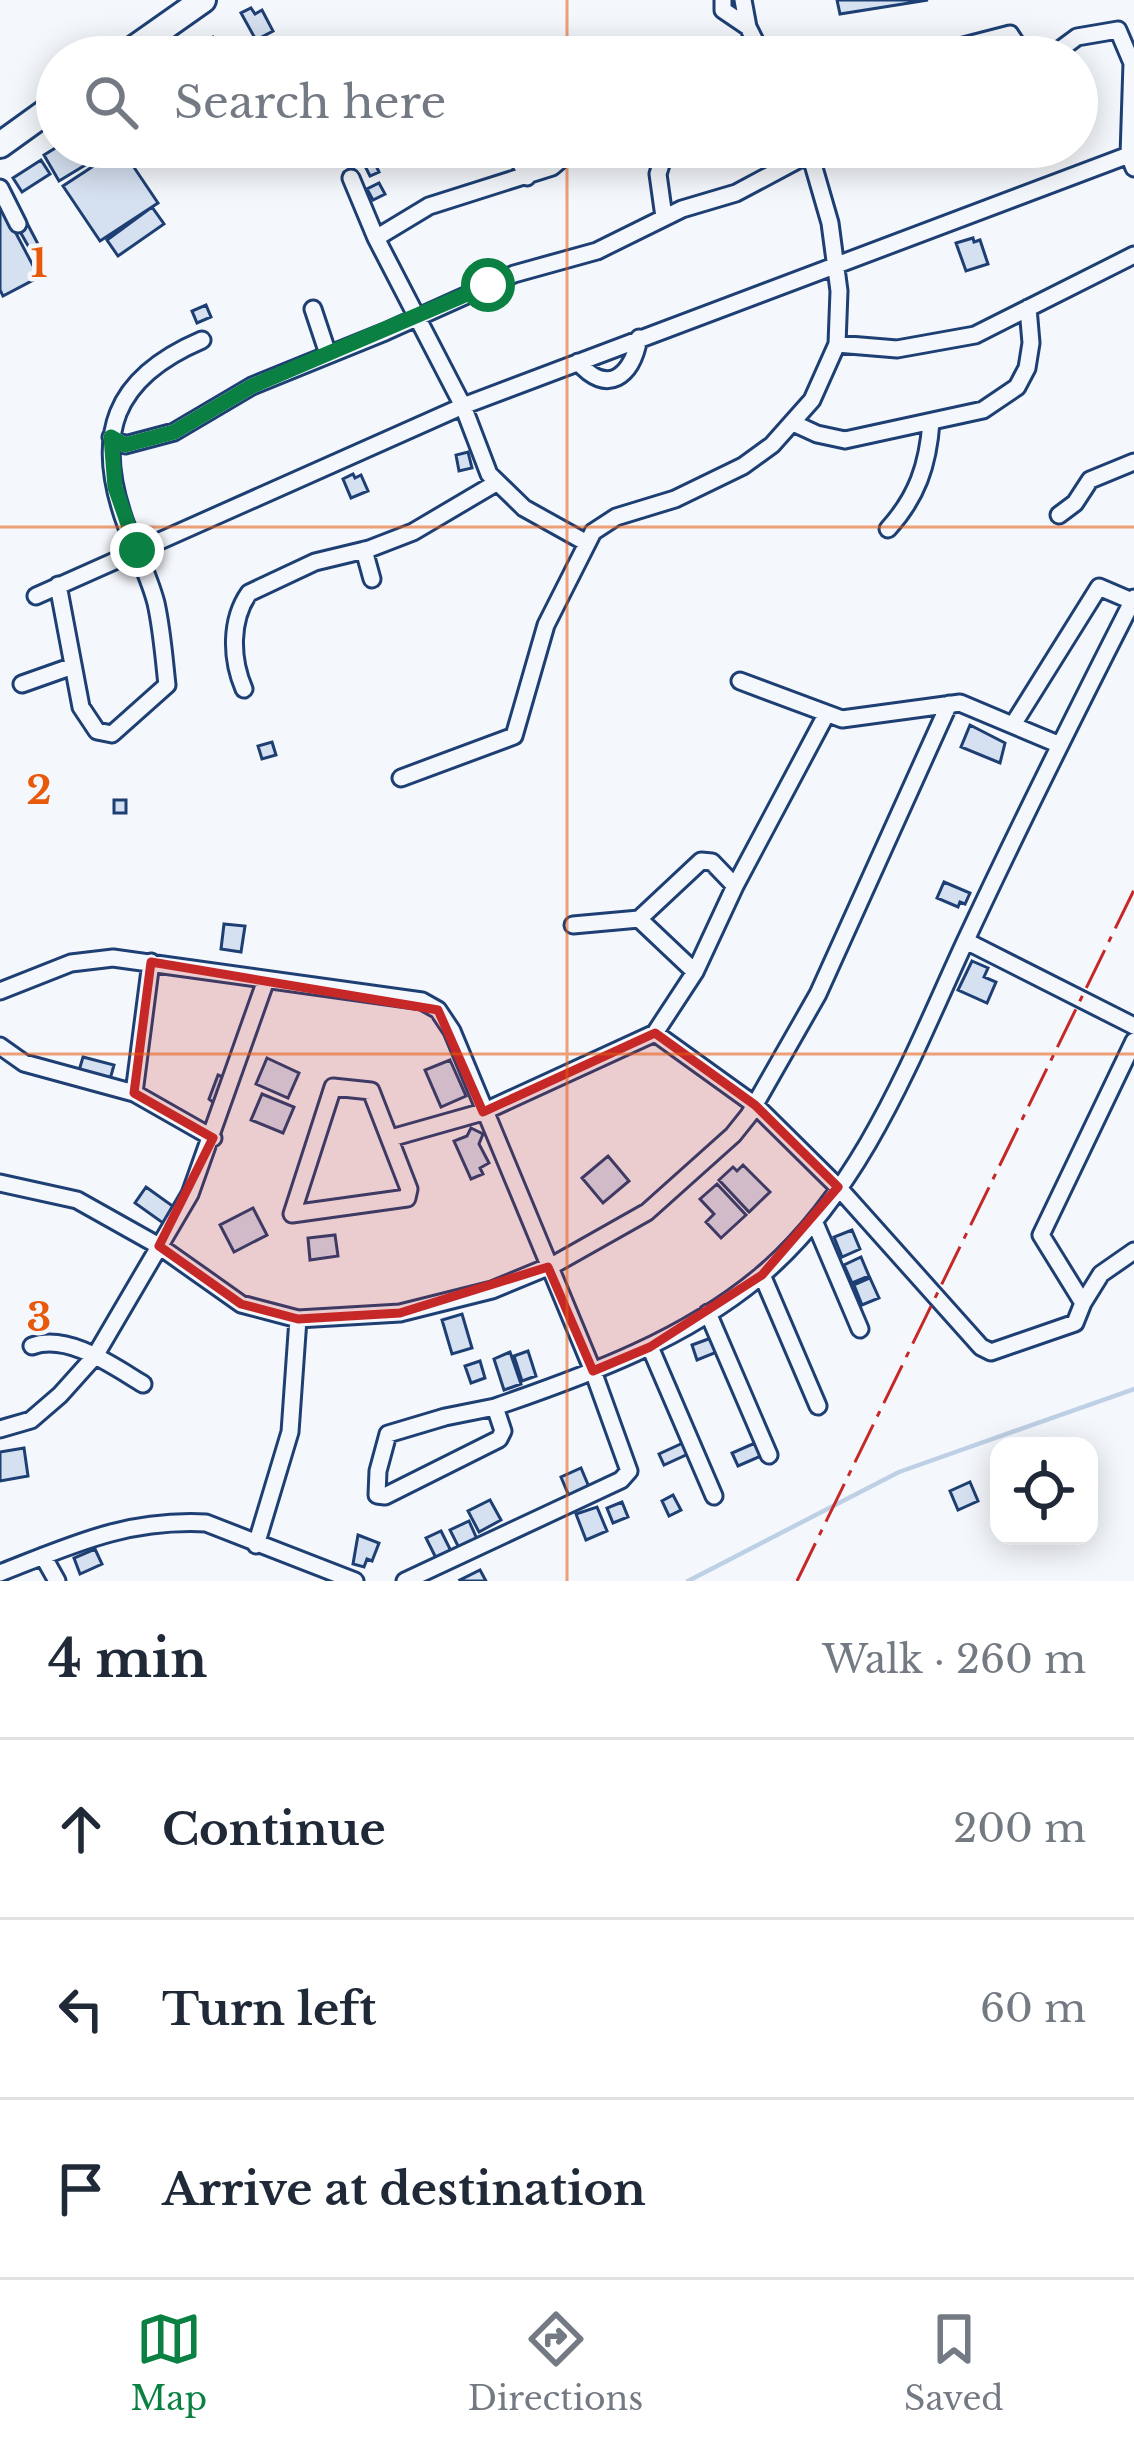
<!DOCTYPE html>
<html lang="en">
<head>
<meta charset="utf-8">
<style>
	:root { --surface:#fff; --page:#f6f6f7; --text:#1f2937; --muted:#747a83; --line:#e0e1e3; --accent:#0b8043 }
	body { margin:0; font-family:"Libre Baskerville",serif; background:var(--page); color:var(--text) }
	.controls { position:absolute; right:36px; bottom:36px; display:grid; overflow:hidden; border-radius:24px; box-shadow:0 6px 30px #0003 }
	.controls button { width:108px; height:108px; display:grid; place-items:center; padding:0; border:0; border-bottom:3px solid var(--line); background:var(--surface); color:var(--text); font:60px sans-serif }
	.stop { position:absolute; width:36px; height:36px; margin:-27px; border:9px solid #0b8043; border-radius:50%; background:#fff }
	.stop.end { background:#0b8043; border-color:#fff; box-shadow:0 3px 12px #0008 }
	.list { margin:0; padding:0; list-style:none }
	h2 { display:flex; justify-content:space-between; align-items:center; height:156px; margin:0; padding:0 48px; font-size:51px }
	h2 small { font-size:39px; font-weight:400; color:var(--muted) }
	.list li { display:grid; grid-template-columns:78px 1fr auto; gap:36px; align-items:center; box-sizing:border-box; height:180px; padding:0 48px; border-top:3px solid var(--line) }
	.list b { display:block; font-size:45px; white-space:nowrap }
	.list em { font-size:39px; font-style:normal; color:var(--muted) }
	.icon { flex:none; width:66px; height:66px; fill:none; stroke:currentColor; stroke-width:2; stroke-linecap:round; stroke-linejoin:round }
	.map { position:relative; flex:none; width:1134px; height:1581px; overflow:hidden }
	.search { position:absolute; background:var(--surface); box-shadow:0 6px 30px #0003; left:36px; right:36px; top:36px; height:132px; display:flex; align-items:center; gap:30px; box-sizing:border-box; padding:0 42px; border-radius:66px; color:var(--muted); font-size:45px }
	.sheet { height:696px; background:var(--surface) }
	nav { display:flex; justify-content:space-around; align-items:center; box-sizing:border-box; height:168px; border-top:3px solid var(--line); background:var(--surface); font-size:33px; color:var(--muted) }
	nav a { display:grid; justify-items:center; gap:6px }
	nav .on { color:var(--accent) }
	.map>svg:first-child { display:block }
</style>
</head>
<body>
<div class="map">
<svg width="1134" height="1581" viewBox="0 0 1134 1581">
	<rect width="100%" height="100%" fill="#f4f7fb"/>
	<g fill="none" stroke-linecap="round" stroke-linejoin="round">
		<path stroke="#bed0e5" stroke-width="4.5" d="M688,1581L899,1472L1134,1389"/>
	</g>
	<path fill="#d5e0f0" stroke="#1d3f73" stroke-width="3" d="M837,0H928L840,14Z
		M251,8L255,14L262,10L273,31L256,40L241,13Z
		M213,37L225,55L190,57L195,53L193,50Z
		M57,147H109L110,150L59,181L44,155Z
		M121,148L158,203L100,241L63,186Z
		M370,153L379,172L370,176L361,158Z
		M41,160L50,174L22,192L13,178Z
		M379,183L385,194L373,200L367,189Z
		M0,203L39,277L3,296L0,290Z
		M152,207L164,224L118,256L107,240Z
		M27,223L39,246L31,251L18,228Z
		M973,238L974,242L980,240L988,264L966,271L956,243Z
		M206,305L211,317L197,323L192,311Z
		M468,452L472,468L459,471L456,455Z
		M353,474L355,478L361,475L368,491L351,498L343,479Z
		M970,725L1005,743L1000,763L961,747Z
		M272,742L276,755L262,759L258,746Z
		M114,800H126V813H114Z
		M944,882L970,893L965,904L960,902L958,907L937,898Z
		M224,924L245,926L241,952L221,949Z
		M972,961L988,968L984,977L996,982L987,1003L958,990Z
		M83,1057L114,1065L109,1083L78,1074Z
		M267,1058L299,1073L288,1098L256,1084Z
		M450,1060L466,1096L441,1107L425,1070Z
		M218,1075L225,1078L214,1103L209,1099Z
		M262,1094L294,1107L283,1133L251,1120Z
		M471,1128L483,1134L479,1144L489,1163L480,1168L483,1174L471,1179L454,1141L467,1136Z
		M608,1156L629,1181L603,1203L582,1178Z
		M743,1165L770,1192L749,1212L719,1180L733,1167L737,1171Z
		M717,1184L746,1215L721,1238L706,1222L714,1214L700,1199Z
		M146,1187L174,1207L163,1223L135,1203Z
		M253,1208L267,1235L234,1252L220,1225Z
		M852,1230L860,1249L842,1257L834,1237Z
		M335,1235L338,1256L310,1260L308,1238Z
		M861,1257L869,1276L852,1283L844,1265Z
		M870,1278L879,1298L862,1305L854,1285Z
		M462,1314L472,1348L452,1354L442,1320Z
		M711,1338L717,1352L697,1360L692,1345Z
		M528,1351L536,1376L522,1381L514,1356Z
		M510,1352L521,1384L504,1390L494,1359Z
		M480,1361L485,1378L471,1383L465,1366Z
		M683,1443L688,1454L664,1465L659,1454Z
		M755,1443L761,1456L738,1466L732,1453Z
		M24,1448L28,1476L0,1481V1452Z
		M581,1468L589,1487L569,1496L561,1477Z
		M970,1482L978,1501L958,1510L950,1491Z
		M673,1495L681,1510L669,1516L662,1501Z
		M490,1500L501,1520L479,1532L468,1511Z
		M622,1502L628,1517L613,1523L607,1508Z
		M597,1507L607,1531L586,1540L576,1514Z
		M469,1521L477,1539L459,1548L450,1530Z
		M441,1531L451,1551L436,1558L426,1538Z
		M358,1535L379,1543L372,1561L367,1559L364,1567L353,1564Z
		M95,1549L102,1564L80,1574L74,1558Z
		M480,1570L486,1581H461L460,1580Z"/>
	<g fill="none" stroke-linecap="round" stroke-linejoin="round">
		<g stroke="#1d3f73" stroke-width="21">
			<path id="minor" d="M723,0V10L748,27
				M743,0L748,27L763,57
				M877,57L948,50L1010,34L1025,57
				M1050,57L1077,37L1118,30L1132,63L1129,155L1134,168
				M513,147L527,177
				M664,155L658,174L664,217
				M351,178L376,238L463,406L489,474L524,508L585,542
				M0,188L18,224
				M376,238L429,206L552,167L576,147
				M313,309L328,354
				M837,344L897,349L975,335L1134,255
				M578,362C607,396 632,377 639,338
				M793,423L817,434L845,440L983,410L1017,387L1027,368L1031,343L1028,308
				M111,437L125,445L174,432L252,386L385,332L514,274L597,251L682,209L736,193L798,160L845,147
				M1059,515L1075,503L1090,480L1134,462
				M888,529C917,497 928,465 931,422
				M364,550L372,579
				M58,585L81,707L97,731L112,734L167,685C164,658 162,630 156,603C149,576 136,551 126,525C93,435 113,378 202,340
				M36,596L463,406L1134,153
				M740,681L842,719L960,703L1060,745
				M22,684L73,666
				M244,689C231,659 230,620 249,593L315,562L369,549L413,532L496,483
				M1014,723L1099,587L1132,601
				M401,778L514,736L546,625L593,532L616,517L675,499L743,466L772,445L812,400L837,344L839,291L830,223L808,147
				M639,919L695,972
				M573,925L639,919L701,861L712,862L735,886
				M966,941L1134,1026
				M0,991L71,963L113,958L422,1001L438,1010L452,1031L593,1371L629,1471L621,1480L405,1581
				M655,1033L755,1105L838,1187L981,1347L991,1352L1075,1323L1083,1303L1041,1235L1134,1041
				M0,1046L24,1063L134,1093L213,1138
				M333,1087L371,1091L409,1189L407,1198L292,1214Z
				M134,1093L151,962
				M391,1138L483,1112L655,1033L695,972L735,886L826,715
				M0,1183L77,1200L159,1246L241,1304L298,1319L400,1313L492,1290L555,1264L647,1212L733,1135L749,1115L818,994L949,704
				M815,1223L860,1329
				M762,1275L818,1406
				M1083,1303L1101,1274L1134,1251
				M708,1313L769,1455
				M32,1346C68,1333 113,1366 143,1384
				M650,1347L714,1496
				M495,1407C588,1375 687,1339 763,1274C863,1188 911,1059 965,942C1019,826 1076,712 1134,598
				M495,1407L503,1431L499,1439L385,1496L377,1495L378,1471L388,1434L445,1417Z
				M0,1429L31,1420L60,1395L95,1356L190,1194L266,980
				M256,1545L290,1432L298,1319
				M43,1556L57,1581
				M0,1573C72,1545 126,1519 206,1523L355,1581"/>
		</g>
		<g stroke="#1d3f73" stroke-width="30">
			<path id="highway" d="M122,57L203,0
				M0,145L57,104"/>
		</g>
		<use href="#minor" stroke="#f4f7fb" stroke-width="15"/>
		<use href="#highway" stroke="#f4f7fb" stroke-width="24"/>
		<path stroke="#c62828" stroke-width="3" stroke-dasharray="42 9 6 9" stroke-linecap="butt" d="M797,1581L1134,890"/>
	</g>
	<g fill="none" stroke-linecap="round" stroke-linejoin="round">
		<path stroke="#0b8043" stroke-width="15" d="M137,550L115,487L111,437L125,445L174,432L252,386L488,285"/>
	</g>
	<path fill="#c62828" fill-opacity="0.2" stroke="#c62828" stroke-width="9" stroke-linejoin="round" d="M151,962L438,1010L483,1112L655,1033L755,1105L838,1187L762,1275L650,1347L593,1371L548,1267L400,1313L298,1319L241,1304L159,1246L213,1138L134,1093Z"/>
	<path fill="none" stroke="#e8590c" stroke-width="3" stroke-opacity="0.55" d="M567,0V57M567,147V1581M0,527H1134M0,1054H1134"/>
	<g font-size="39" text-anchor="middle" font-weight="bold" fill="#e8590c" stroke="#f4f7fb" stroke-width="9" stroke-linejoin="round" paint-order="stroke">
		<text x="39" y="277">1</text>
		<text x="39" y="804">2</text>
		<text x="39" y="1331">3</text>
	</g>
</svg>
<div class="controls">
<button><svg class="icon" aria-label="locate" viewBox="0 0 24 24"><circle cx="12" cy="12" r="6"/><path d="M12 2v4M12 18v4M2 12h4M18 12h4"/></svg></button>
</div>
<div class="stop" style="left:488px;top:285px"></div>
<div class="stop end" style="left:137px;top:550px"></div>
<div class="search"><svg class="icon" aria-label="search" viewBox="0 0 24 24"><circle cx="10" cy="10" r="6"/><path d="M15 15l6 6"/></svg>Search here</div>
</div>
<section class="sheet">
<h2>4 min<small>Walk · 260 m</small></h2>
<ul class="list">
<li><svg class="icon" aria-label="ahead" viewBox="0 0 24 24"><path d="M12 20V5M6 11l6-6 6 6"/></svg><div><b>Continue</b></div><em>200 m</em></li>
<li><svg class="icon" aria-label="left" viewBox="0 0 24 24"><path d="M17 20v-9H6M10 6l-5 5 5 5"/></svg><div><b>Turn left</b></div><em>60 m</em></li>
<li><svg class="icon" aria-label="arrive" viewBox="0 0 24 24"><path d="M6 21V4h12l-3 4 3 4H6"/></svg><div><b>Arrive at destination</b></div></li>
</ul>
</section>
<nav>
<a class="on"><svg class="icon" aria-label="map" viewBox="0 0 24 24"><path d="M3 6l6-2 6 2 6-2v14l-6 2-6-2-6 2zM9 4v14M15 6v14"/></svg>Map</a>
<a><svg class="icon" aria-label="directions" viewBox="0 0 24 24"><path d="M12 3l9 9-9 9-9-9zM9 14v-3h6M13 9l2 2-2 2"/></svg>Directions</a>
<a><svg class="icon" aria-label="saved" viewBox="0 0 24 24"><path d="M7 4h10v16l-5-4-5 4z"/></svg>Saved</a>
</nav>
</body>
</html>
